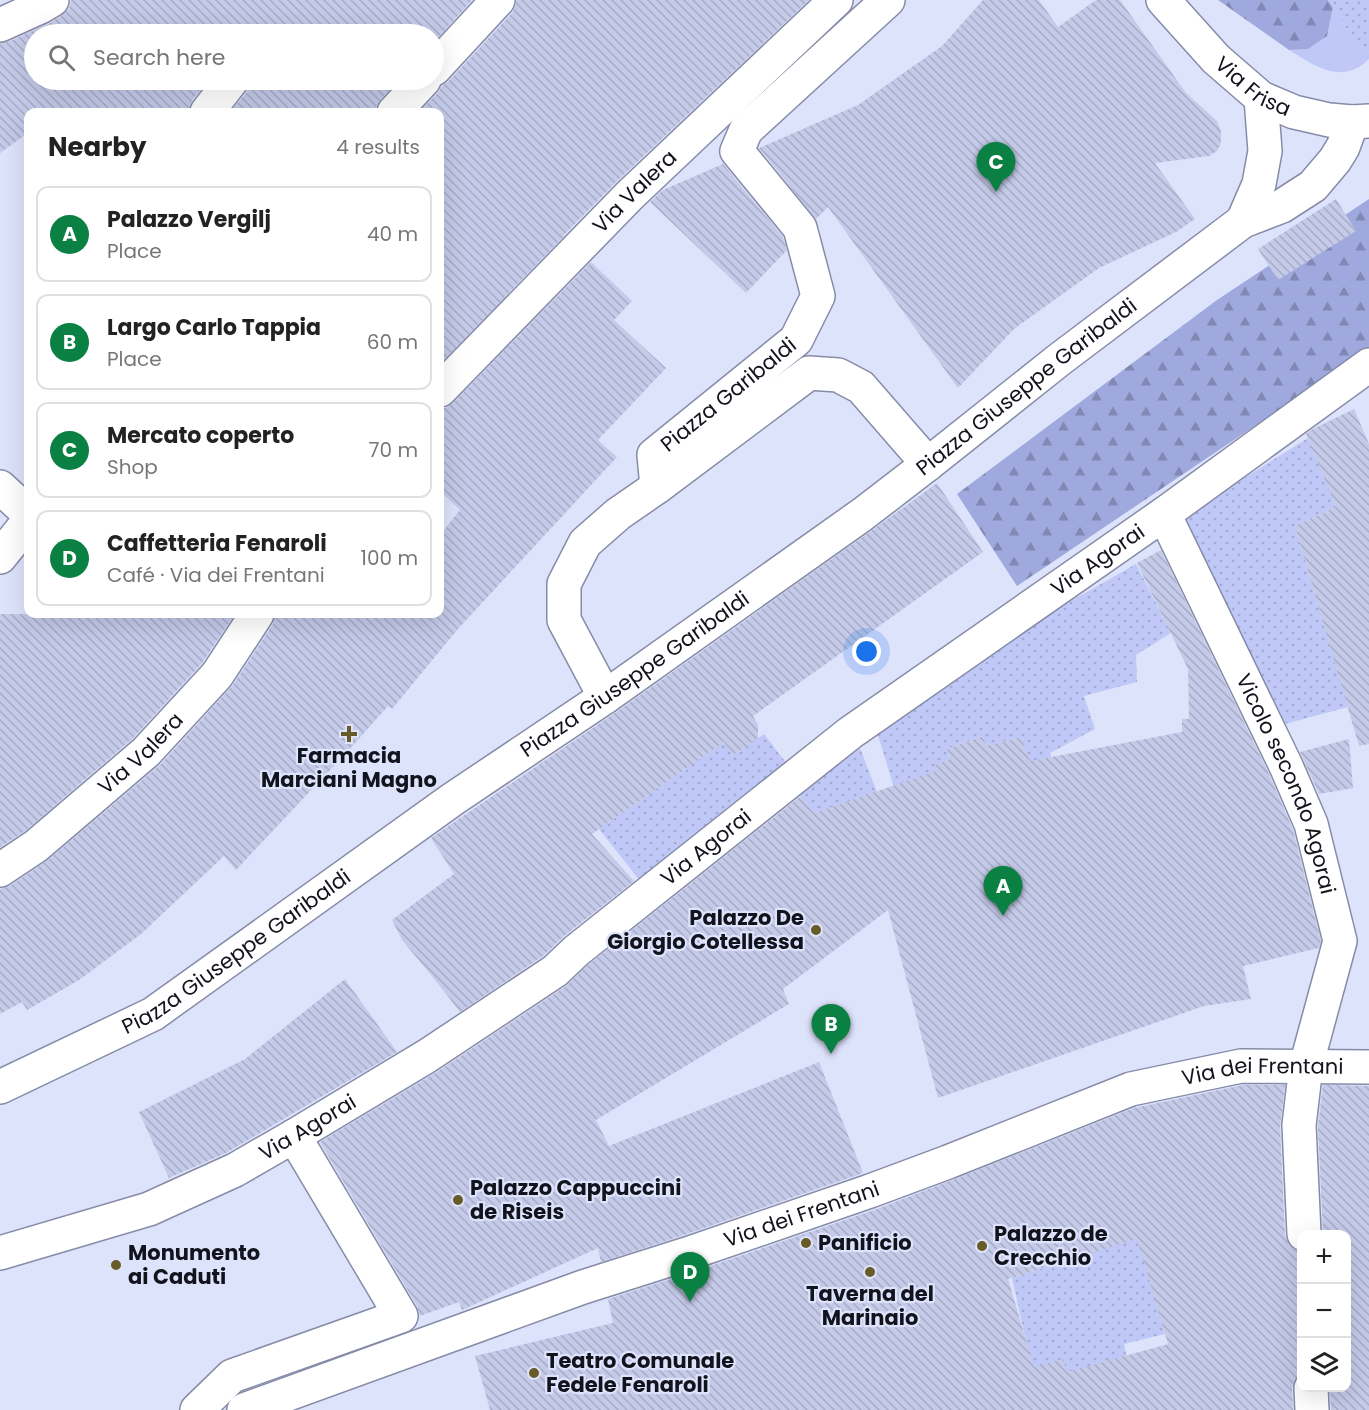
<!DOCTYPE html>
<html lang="en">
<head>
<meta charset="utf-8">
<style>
	:root { --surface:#fff; --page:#f2f2f2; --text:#222; --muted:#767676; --line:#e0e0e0; --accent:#0b8043 }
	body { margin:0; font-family:Poppins,sans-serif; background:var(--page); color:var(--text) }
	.controls { position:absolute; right:18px; bottom:18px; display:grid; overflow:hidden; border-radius:12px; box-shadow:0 6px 24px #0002 }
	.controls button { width:54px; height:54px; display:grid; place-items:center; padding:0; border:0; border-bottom:2px solid var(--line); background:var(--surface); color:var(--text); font:30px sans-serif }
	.you { position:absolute; left:867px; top:652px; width:21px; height:21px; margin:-15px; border:4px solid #fff; border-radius:50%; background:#1a73e8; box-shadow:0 0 0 9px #1a73e833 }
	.badge { display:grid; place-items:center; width:39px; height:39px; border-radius:50%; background:var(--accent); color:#fff; font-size:20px; font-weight:700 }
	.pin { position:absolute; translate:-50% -50px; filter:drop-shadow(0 2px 3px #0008) }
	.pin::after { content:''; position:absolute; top:32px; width:21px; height:18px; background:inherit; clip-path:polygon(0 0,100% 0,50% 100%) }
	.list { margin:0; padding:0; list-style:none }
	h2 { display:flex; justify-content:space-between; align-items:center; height:78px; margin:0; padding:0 24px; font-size:26px }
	h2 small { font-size:20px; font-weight:400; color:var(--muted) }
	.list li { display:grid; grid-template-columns:39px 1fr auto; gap:18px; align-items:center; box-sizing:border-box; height:96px; margin:0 12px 12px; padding:0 12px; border:2px solid var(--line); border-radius:12px }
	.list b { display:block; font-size:22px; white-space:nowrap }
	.list p { margin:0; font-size:20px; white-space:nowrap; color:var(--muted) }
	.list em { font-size:20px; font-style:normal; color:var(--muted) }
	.icon { flex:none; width:33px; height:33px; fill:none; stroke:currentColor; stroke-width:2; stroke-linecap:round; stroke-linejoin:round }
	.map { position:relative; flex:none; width:1369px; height:1410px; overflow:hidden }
	.search { position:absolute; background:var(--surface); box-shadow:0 6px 24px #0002; left:24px; top:24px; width:420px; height:66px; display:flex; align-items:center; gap:15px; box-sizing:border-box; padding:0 21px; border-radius:33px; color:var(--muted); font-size:22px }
	.panel { position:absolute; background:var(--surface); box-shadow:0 6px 24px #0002; left:24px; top:108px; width:420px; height:510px; border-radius:12px }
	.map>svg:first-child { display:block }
</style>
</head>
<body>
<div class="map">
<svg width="1369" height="1410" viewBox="0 0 1369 1410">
	<defs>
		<pattern id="forest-firs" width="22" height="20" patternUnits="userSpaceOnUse" patternTransform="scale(1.5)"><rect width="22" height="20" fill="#9fa9dd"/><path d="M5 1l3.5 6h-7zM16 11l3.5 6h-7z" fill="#8088b3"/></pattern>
		<pattern id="garden-dots" width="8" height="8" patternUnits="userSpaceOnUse" patternTransform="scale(1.5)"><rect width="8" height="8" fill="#bfc8f7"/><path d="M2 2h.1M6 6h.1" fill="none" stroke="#a3abd3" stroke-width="1.8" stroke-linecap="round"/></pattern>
		<pattern id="building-back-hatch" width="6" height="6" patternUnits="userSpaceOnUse" patternTransform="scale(1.5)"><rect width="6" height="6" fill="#c4cae8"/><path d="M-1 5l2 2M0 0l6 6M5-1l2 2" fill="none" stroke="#a7adc7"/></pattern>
	</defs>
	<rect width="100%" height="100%" fill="#dee3fc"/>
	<path fill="#bfc8f7" d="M1333,7L1353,38L1369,52V59C1342,86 1315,66 1289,50L1308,49L1327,36Z"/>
	<path fill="url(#forest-firs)" d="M1218,0H1328L1333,7L1327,36L1308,49L1289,50Z
		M1369,199V356L1268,417L1017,586L957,494L1217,300Z"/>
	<path fill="url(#garden-dots)" d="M1328,0H1369V52L1353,38Z
		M1308,438L1336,507L1295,526L1348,707L1281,725L1179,519Z
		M1136,564L1171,633L1136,655L1137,682L1084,696L1095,729L1050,753L1080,844L1047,852L1021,737L986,746L982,736L947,749L949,760L960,846L916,860L877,732L980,653Z
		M764,734L790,768L645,887L599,829L724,742L733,755Z
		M857,740L877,792L814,813L794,788Z
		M1138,1238L1165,1334L1124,1344L1130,1372L1084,1388L1032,1368L1012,1278Z"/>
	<path fill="url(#building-back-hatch)" fill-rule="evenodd" d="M71,0H472L434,42V34H34V80H209L192,100L189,109V112H28V133L0,153V43L8,42L48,24L61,16L69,9Z
		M516,0H809L617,181L563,236H564L440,364V112H419L438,93L442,86L448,82L512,13L516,5Z
		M983,0H1039L1058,27L1096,0H1120L1186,93L1217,121L1221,131V143L1217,151L1209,156L1155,163L1195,219L1176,232L1099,268L1014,329L958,388L828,207L816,219L759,148L858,105L942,46Z
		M250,80H399L380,100L376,107V112H230L247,92L250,83Z
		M723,164L783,237L787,250L746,293L650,202L663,190Z
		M1336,199L1356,231L1278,280L1258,249Z
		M591,262L632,301L614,320L666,368L598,440L617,457L457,630L392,709L388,706L347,752L236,870L224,856L141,934L79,980L27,1010L22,1002L0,1014V889L10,886L48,860L160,765L233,685L273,624L275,614H440V535L460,510L440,491V408H446L453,403Z
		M1354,409L1369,444V744L1359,746L1295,526L1336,507L1306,434L1313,429Z
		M937,483L983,552L753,716L758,725V738L733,755L724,742L592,834L634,881L564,936L543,956L460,1012L432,976L402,940L392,920L454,874L431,838L615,713L874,529Z
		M1161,550L1269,774L1293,830L1321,941L1319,948L1243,966L1251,999L1204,1006L938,1098L888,910L783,989L789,1004L596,1120L609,1146L819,1062L863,1173L681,1236L601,1262L598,1248L462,1310L459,1302L420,1316L417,1306L320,1142L437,1072L565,987L588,965L801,796L814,813L936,771L934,765L949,760L947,749L983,736L986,746L1021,737L1030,761L1182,732V719H1189L1188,669L1137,563Z
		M0,614H235L202,663L133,738L25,831L0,847Z
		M1349,739L1353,788L1319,794L1300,752Z
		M345,979L397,1052L226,1153L169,1178L139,1112L245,1059Z
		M1243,1085H1285L1280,1126L1285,1235L1289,1245L1295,1250L1302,1252V1372L1295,1379L1292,1388L1293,1410H490L475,1356L613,1323L608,1299L693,1272L877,1209L955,1179L1134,1108ZM1137,1239L1168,1344L1067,1372L1063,1359L1034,1367L1008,1279Z
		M1323,1085L1369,1086V1410H1331L1330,1388H1347V1234H1323L1318,1126Z"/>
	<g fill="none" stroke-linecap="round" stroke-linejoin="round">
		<g stroke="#868ca8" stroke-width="36">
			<g id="street">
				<path d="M0,25L40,7L52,0"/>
				<path d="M434,69L498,0"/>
				<path d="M207,112L232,80"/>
				<path d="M394,112L424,80"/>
				<path d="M1243,221L1259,184L1265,151L1261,98"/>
				<path id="s1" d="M440,390L630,195L836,0"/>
				<path d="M0,487L28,513"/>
				<path id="s2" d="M657,487L654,455L796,340L818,296L800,228L737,151L746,130L888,0"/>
				<path id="s3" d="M1164,514L1286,766L1311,824L1340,941L1306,1066L1299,1125L1304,1234"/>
				<path d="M0,557L28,522"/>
				<path d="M605,697L564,620V584L585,543L618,514L657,487L809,373L838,375L861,387L928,464"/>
				<path id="s4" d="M0,870L36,846L146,752L217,675L257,614"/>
				<path id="s5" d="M0,1087L153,1014L453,799L605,697L863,514L928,464L1060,359L1243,221L1282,206L1313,186L1335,160L1343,147L1352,122"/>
				<path id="s6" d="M0,1253L149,1209L235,1170L294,1136L427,1056L555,971L576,951L850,733L1164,514L1369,365"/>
				<path d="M1311,1388L1312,1410"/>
				<path d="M197,1410L232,1376L401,1316L294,1136"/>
				<path id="s7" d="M244,1410L583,1287L687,1254L870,1191L948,1162L1131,1089L1241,1066L1369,1067"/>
			</g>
		</g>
		<g stroke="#868ca8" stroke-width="36">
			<g id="secondary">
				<path id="s8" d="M1163,0L1216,59L1261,98L1294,112L1329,120L1352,122L1369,121"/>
			</g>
		</g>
		<use href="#street" stroke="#fff" stroke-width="33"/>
		<use href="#secondary" stroke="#fff" stroke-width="33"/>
	</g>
	<g fill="#675c28" stroke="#dee3fc" stroke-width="2">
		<path d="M346 725h6v6h6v6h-6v6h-6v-6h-6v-6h6z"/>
		<circle cx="816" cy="930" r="6"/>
		<circle cx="458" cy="1200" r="6"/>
		<circle cx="806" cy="1243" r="6"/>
		<circle cx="982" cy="1246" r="6"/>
		<circle cx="116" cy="1265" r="6"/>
		<circle cx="870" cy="1272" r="6"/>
		<circle cx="534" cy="1373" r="6"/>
	</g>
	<g text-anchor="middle" stroke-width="4.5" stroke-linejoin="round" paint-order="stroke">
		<g font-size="21" fill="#11131d" stroke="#dee3fc">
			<text dy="7" stroke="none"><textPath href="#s8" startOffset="126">Via Frisa</textPath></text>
			<text dy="7" stroke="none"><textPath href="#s1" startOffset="278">Via Valera</textPath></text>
			<text dy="7" stroke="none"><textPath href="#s5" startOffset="1245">Piazza Giuseppe Garibaldi</textPath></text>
			<text dy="7" stroke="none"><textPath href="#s2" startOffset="128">Piazza Garibaldi</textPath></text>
			<text dy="7" stroke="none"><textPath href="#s6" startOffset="1308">Via Agorai</textPath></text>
			<text dy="7" stroke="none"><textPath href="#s5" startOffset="759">Piazza Giuseppe Garibaldi</textPath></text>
			<text dy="7" stroke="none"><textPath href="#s4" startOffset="183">Via Valera</textPath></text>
			<text dy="7" stroke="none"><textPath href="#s3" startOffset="297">Vicolo secondo Agorai</textPath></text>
			<text dy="7" stroke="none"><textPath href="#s6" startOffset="822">Via Agorai</textPath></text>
			<text dy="7" stroke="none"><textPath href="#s5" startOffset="273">Piazza Giuseppe Garibaldi</textPath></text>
			<text dy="7" stroke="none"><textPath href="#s7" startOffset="1077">Via dei Frentani</textPath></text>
			<text dy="7" stroke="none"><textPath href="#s6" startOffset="334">Via Agorai</textPath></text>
			<text dy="7" stroke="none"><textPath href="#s7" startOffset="591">Via dei Frentani</textPath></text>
		</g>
		<g font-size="21" font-weight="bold" fill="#11131d" stroke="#dee3fc" text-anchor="start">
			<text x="349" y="763" text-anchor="middle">Farmacia<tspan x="349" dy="24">Marciani Magno</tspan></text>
			<text x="804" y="925" text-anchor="end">Palazzo De<tspan x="804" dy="24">Giorgio Cotellessa</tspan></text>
			<text x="470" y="1195">Palazzo Cappuccini<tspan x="470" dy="24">de Riseis</tspan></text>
			<text x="994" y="1241">Palazzo de<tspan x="994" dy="24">Crecchio</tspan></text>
			<text x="818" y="1250">Panificio</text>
			<text x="128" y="1260">Monumento<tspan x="128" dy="24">ai Caduti</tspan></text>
			<text x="870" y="1301" text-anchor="middle">Taverna del<tspan x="870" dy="24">Marinaio</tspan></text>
			<text x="546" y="1368">Teatro Comunale<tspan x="546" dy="24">Fedele Fenaroli</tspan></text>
		</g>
	</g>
</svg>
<div class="controls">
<button>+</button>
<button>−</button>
<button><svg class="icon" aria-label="layers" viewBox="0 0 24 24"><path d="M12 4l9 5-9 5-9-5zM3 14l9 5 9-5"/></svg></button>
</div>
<div class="you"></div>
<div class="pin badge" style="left:1003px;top:916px">A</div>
<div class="pin badge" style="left:831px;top:1054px">B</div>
<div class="pin badge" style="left:996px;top:192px">C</div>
<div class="pin badge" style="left:690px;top:1302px">D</div>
<div class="search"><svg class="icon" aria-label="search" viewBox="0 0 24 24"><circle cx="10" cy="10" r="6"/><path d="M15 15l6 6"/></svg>Search here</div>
<section class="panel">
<h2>Nearby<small>4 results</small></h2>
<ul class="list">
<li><span class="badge">A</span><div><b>Palazzo Vergilj</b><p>Place</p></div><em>40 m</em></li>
<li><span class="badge">B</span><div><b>Largo Carlo Tappia</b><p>Place</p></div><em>60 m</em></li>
<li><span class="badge">C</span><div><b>Mercato coperto</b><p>Shop</p></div><em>70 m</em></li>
<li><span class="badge">D</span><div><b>Caffetteria Fenaroli</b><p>Café · Via dei Frentani</p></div><em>100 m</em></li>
</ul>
</section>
</div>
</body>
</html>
